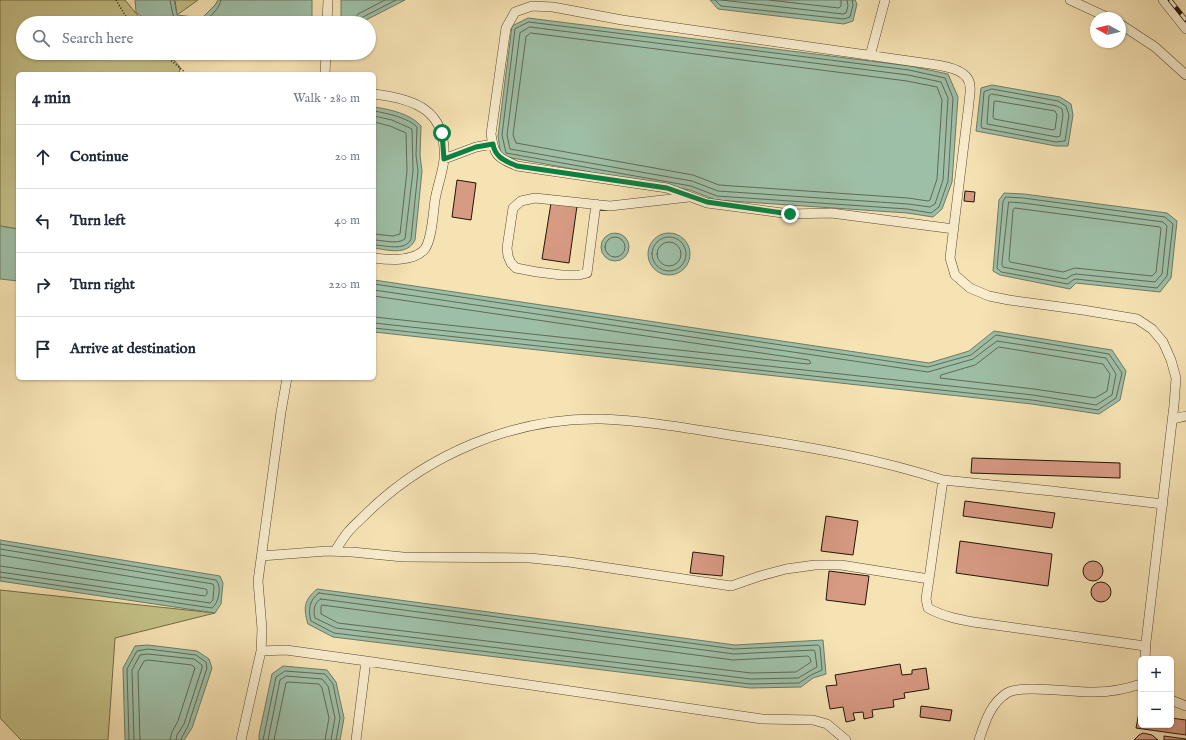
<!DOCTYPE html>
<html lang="en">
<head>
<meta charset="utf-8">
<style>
	:root { --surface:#fff; --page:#f2f2f3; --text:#1f2937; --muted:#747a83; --line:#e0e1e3 }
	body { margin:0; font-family:"IM FELL English",serif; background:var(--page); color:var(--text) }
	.controls { position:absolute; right:12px; bottom:12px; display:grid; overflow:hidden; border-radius:6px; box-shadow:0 1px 3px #0004 }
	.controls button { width:36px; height:36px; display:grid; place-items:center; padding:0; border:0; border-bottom:1px solid var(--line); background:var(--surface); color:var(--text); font:20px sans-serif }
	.compass { position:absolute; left:1090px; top:12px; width:36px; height:36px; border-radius:50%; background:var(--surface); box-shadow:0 1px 3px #0004; rotate:278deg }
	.stop { position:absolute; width:12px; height:12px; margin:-9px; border:3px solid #0b8043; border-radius:50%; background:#fff }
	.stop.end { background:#0b8043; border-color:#fff; box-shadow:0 1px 4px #0008 }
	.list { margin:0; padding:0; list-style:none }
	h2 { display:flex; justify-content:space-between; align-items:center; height:52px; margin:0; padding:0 16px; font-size:17px }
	h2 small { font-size:13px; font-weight:400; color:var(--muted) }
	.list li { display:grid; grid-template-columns:26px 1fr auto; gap:12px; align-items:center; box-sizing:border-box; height:64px; padding:0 16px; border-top:1px solid var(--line) }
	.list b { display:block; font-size:15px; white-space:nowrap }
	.list em { font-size:13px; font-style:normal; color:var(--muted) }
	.icon { flex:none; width:22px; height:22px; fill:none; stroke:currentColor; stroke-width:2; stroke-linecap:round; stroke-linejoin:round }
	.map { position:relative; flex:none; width:1186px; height:740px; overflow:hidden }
	.search { position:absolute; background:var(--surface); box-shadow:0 1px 3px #0004; left:16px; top:16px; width:360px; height:44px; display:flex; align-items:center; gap:10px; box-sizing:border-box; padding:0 14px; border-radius:22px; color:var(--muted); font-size:15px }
	.panel { position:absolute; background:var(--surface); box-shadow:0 1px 3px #0004; left:16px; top:72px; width:360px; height:308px; border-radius:6px }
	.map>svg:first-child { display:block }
</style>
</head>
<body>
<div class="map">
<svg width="1186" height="740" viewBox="0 0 1186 740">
	<rect width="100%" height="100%" fill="#f6e3b4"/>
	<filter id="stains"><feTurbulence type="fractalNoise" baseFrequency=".005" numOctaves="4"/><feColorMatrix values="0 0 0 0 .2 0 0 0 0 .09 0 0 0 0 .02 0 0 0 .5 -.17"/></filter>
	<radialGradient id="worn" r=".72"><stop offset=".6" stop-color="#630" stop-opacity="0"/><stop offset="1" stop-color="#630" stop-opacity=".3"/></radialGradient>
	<path fill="#c4c187" stroke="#746a45" d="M0,0H125L144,23H23V53H168L180,67L179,74H18V229L0,226Z
		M175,0H198L177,15Z
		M0,590L215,613L115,638L108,740H21L0,718Z"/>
	<path fill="#9ebfa7" stroke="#6e7a65" d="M135,0H174L177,15L202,18L215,5L218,0H312V23H150L136,12Z
		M341,0H405L360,23H341Z
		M710,0H855L857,4L853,21L844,24L718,9Z
		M528,18L910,66L948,74L958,97L952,182L942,209L933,217L907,213L716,200L690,190L501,156L498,136L512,26Z
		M992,85L1060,97L1071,104L1073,115L1068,146H1056L976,131L981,88Z
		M374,107C389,109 411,114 421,126L420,155L422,171L415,240C407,256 388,250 374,248Z
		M1004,193L1024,194L1167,213L1177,221L1171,278L1160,292L1076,283L1070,289L1000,275L993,271L999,200Z
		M0,226L18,229V281L0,279Z
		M601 247a14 14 0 1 1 28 0a14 14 0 1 1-28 0Z
		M648 254a21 21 0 1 1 42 0a21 21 0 1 1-42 0Z
		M374,280L929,363L969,351L994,331L1112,350L1126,371L1120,400L1099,414L1032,404L374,332Z
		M0,540L220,576L223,583L221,604L215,613L0,581Z
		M317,589L735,645L823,640L826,674L813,678L801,687L750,688L333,637L308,624C303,608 304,600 317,589Z
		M148,645L197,651L209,659L212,668L192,728L184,740H125L123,668L135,646Z
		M283,666L327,670L336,682L344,718L340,740H259V735L272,674Z"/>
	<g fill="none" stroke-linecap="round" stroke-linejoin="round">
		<path stroke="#626955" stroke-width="1" d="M170,0L173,15L175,18L202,22C209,19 220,8 221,0
			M715,0L721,6L844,19L850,17L853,5L852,0
			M721,0L843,14L846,13L848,6L847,0
			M769,0L839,8L841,6V0
			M529,22L909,70L945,78L953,98L948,181L939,207L931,213L907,209L717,196L691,186L506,153L502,135L515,29Z
			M354,23L352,22L358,14L385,0
			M359,23L361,18L396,0
			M530,27L908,75L941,82L948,98L943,180L935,204L930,207L908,204L718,191L692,181L510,149L507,135L520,33Z
			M531,33L907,81L937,87L942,100L937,179L930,200L928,201L908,198L719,185L693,175L516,143L513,135L526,37Z
			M992,89L1058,101L1066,106L1069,115L1065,141L1056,142L982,128L981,126L984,92Z
			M992,94L1057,106L1062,109L1063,115L1060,136L1057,137L987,124L989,96Z
			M996,101L1055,111L1057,115L1055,129L1053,130L994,119L993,117L994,102Z
			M374,111C386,113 409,118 417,127L416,155L418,171L411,239C405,252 385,245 374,245
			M374,116L392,120L412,129L413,171L405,239C396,245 384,240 374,240
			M374,122L390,126L406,133L407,171L400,234L393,236L374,234
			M1006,197L1023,198L1165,217L1173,224L1167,276L1157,288L1076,279L1073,280L1068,284L1001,272L997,268L1003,202Z
			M1009,202L1023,203L1163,222L1167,226L1162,274L1155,282L1076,274L1072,275L1066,279L1003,267L1002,265Z
			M1015,208L1160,227L1161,229L1156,272L1152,276L1075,268L1063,272L1010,262L1009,260L1013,210Z
			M605 247a10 10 0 1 1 20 0a10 10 0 1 1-20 0Z
			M652 254a17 17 0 1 1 34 0a17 17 0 1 1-34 0Z
			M657 254a12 12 0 1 1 24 0a12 12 0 1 1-24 0Z
			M374,284L928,367L971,355L996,335L1109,354L1122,373L1116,398L1098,410L1032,400L374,328
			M374,290L928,372L973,359L997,341L1106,358L1116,374L1112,395L1096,405L1033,395L374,323
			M374,296L809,360L811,363L808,364L374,317
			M999,347L1103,364L1110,374L1107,391L1095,398L1034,389L940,378L941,375L975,365Z
			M0,544L216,580C222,586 219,603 212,608L0,577
			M0,549L213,584L214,586L213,600L210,603L0,572
			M0,555L206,589L207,590V594L205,596L0,566
			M319,593L734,649L818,645L820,647L822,670L811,675L799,683L750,684L334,633L311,621C308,610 309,600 319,593Z
			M321,599L734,654L814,650L815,652L817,667L798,678L751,679L336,628L315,618C313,611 314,602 321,599Z
			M322,605L733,660L808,656L810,658L811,662L796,672L751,673L338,623L321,614V607Z
			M129,740L127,669L137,651L148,649L196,655L206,662L207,668L188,726L182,737L181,740
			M134,740L132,670L140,655L148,654L194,659L202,665V668L184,724L177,735L176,740
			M140,740L138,672L144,661L148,660L192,665L195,668L178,721L172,732L170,740
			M263,740L276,677L285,671L325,674L333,684L340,718L336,740
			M268,740L280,680L286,676L322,679L328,686L335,718L331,740
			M274,740L286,683L288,682L319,684L322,688L329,718L325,740"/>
	</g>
	<path fill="#d79a83" stroke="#251303" d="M457,180L476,183L471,220L452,217Z
		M965,191L975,192L974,202L964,201Z
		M551,203L577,206L569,263L542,259Z
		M972,458L1120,463V478L971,473Z
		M965,501L1055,513L1052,528L963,516Z
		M826,516L858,521L853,555L821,551Z
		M960,541L1052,554L1048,586L956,573Z
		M693,552L724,556L722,576L690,573Z
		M1083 571a10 10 0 1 1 20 0a10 10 0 1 1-20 0Z
		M829,571L869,576L865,605L826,600Z
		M1091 592a10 10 0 1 1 20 0a10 10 0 1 1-20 0Z
		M900,664L902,675L912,674V670L926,668L929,689L904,693L905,698L893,700L894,707L872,710L873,717L864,719L863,712L853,713L855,720L846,722L843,707L830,709L826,686L837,685L835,675Z
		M921,706L952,710L950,721L920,717Z
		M1139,713H1141V725H1171V718L1186,720V735L1136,728Z
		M1143,733L1152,735L1158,740H1134L1139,735Z
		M1164,736L1186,739V740H1164Z"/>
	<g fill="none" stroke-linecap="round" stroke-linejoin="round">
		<g stroke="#59472f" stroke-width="10">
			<path id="minor" d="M1070,0L1109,18
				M1163,0L1186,29
				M327,23L328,0
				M1120,24L1155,47L1186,75
				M870,56L885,0
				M325,74L326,53
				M374,94C415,99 447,110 444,159C443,172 437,187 435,200C433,213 432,241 424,250C412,262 389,260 374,258
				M444,159L476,147L493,144
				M596,204L587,273L579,275H562L537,272L516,268L511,263L508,256L507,248L513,208L521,201L535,198L610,206L689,197
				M954,229L831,213L790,214L707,203L667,188L517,166C497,157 494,156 491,134L506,28L515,12L532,6L553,7L622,20L937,65C949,67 970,71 970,87C971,92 969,98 969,103L950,258L955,275L970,288L989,296L1009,300L1083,310L1137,319L1152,329L1163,342L1171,360L1176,378L1174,405L1146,642L1145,659
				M1173,419L1186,416
				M335,551C339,545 343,538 348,532C353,526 359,521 364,516C426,454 515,417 602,419C650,421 697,430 743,437C811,447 878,459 943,480
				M261,556L327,551L352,552L403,557L530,558L569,562L731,586L760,576L786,569L815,565H841L929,579L926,599L928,608C942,616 957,619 973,622L1145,646
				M929,579L943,480L1052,491L1163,504
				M261,651L286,650L366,661L762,719L813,720L827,724L846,740
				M1171,700L1186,706
				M241,740L261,651L262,629L258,581L281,412L287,378
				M356,740L366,661
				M979,740C985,722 990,704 1007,693C1021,684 1076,693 1095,692C1111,692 1126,689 1141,684"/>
		</g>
		<path stroke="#251303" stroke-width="1.5" stroke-dasharray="1 2" stroke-linecap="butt" d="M116,0L125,15L132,23
			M162,53L187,74"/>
		<use href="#minor" stroke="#f9edce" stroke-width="9"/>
		<g stroke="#251303" stroke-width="4.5">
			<path id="rail" d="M1170,0L1186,20"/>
		</g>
		<use href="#rail" stroke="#f9edce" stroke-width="3" stroke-dasharray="9" stroke-linecap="butt"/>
	</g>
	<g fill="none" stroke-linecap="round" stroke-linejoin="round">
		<path stroke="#0b8043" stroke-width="5" d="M442,133L444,159L476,147L493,144C495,158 506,161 517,166L667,188L707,202L790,214"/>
	</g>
	<rect width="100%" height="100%" filter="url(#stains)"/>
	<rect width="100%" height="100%" fill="url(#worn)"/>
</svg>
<div class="controls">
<button>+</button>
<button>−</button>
</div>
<svg class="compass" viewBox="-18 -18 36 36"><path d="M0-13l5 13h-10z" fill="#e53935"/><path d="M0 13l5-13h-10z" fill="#747a83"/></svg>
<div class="stop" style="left:442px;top:133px"></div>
<div class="stop end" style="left:790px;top:214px"></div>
<div class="search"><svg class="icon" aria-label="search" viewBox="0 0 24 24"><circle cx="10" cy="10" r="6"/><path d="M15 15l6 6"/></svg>Search here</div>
<section class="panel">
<h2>4 min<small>Walk · 280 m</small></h2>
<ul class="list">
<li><svg class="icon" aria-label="ahead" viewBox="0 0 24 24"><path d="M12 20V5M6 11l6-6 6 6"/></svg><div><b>Continue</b></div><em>20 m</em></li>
<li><svg class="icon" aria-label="left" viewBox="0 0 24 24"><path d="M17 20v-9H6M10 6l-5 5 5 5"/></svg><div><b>Turn left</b></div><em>40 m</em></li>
<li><svg class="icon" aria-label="right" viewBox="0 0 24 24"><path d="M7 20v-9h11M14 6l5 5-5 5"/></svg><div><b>Turn right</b></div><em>220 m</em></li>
<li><svg class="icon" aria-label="arrive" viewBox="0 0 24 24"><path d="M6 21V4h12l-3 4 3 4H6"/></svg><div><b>Arrive at destination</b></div></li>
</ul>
</section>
</div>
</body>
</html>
